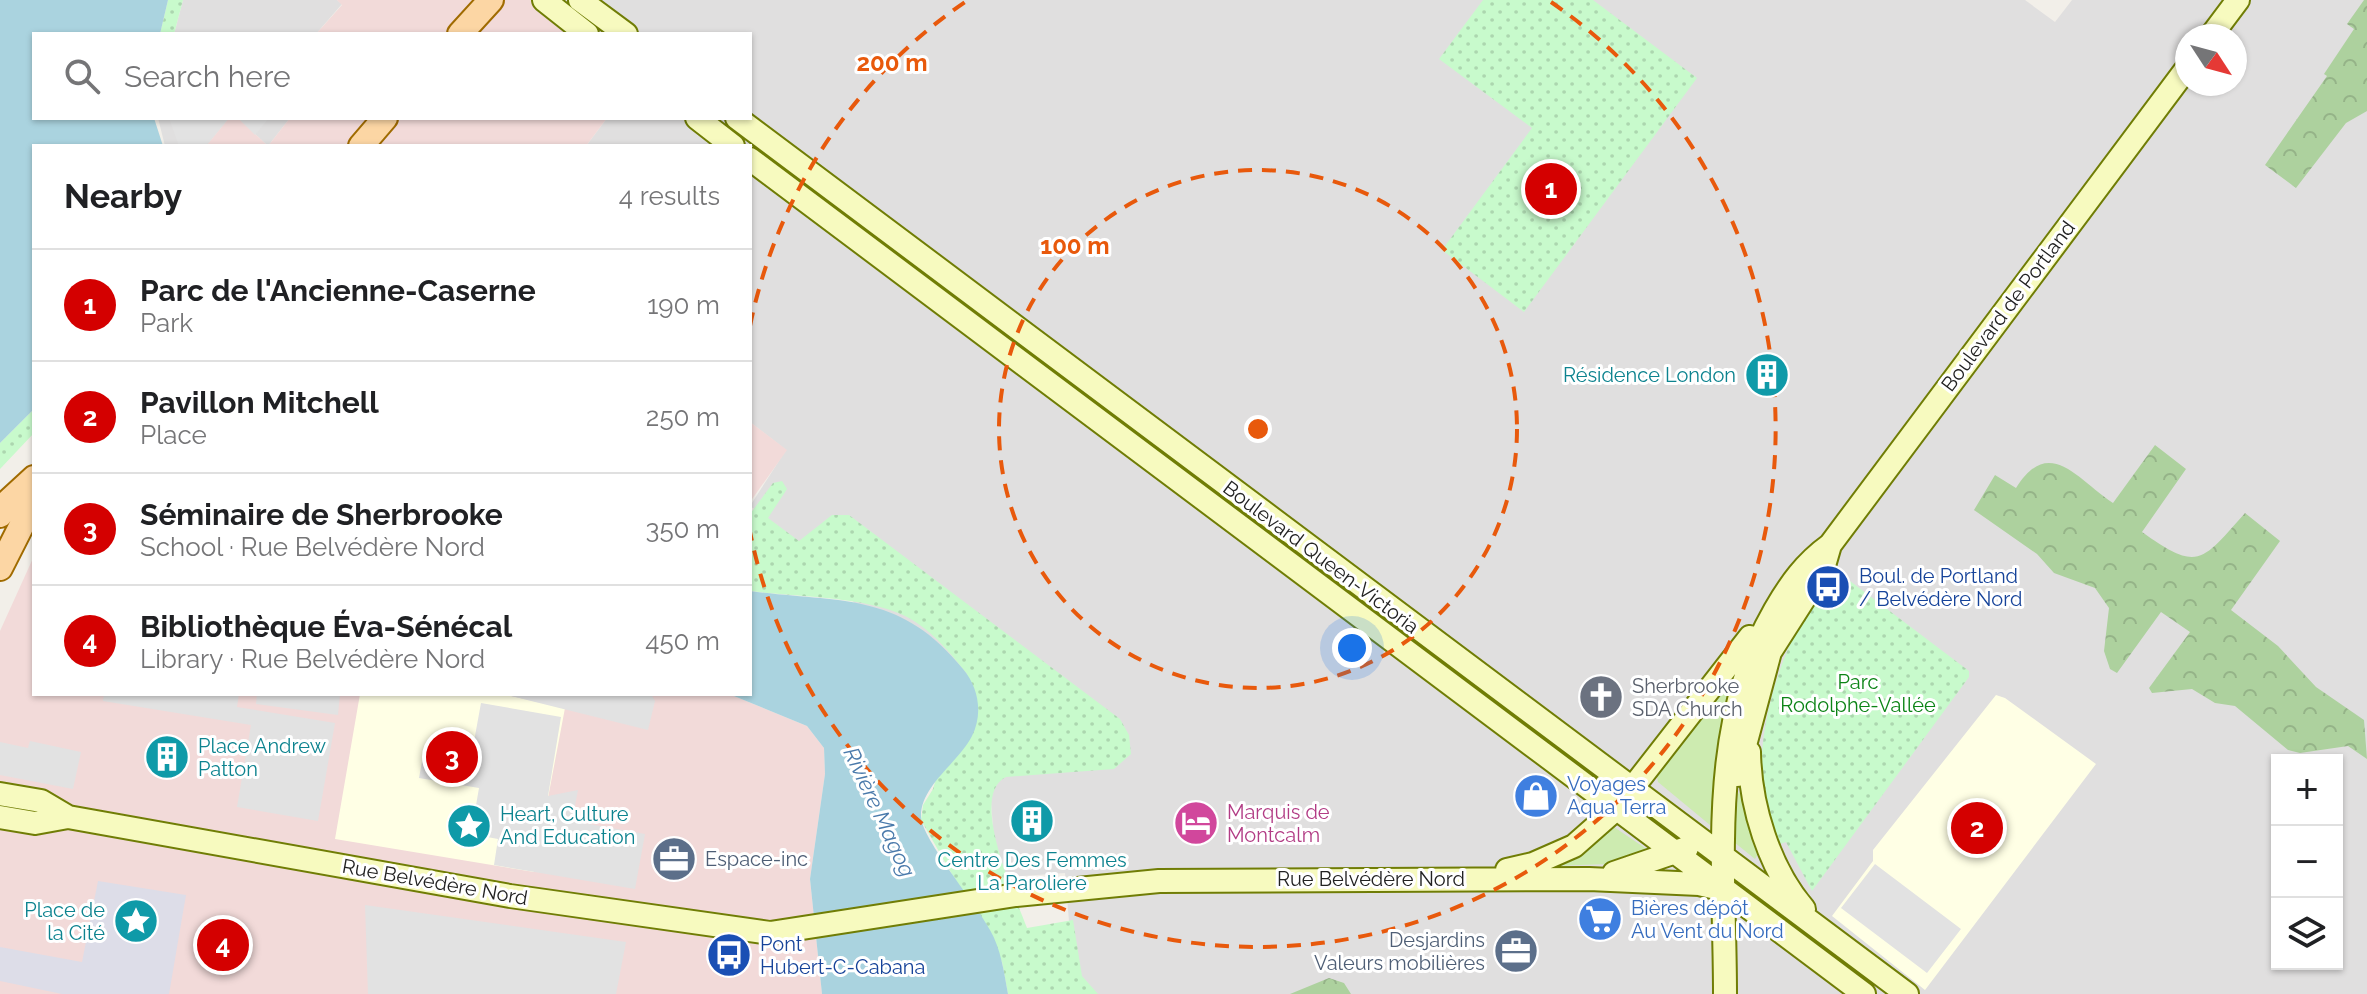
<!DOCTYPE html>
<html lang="en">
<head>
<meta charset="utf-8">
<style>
	:root { --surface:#fff; --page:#f6f6f6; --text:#202124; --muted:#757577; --line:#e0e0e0; --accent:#d40000 }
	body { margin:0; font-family:Raleway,sans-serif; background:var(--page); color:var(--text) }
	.controls { position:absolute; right:24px; bottom:24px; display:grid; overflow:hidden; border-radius:0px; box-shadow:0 2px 6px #0004 }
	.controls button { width:72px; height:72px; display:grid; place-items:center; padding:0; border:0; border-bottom:2px solid var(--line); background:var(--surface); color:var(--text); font:40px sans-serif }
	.compass { position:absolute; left:2175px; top:24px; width:72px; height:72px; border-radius:50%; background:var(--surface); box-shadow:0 2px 6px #0004; rotate:126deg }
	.you { position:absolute; left:1352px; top:648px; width:28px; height:28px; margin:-20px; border:6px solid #fff; border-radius:50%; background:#1a73e8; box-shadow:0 0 0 12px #1a73e833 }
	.badge { display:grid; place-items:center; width:52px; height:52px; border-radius:50%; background:var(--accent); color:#fff; font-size:26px; font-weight:700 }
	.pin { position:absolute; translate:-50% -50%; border:4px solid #fff; box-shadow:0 2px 8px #0006 }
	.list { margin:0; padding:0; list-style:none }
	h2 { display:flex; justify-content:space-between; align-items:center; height:104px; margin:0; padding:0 32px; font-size:34px }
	h2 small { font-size:26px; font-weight:400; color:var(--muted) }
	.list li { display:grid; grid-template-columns:52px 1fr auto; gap:24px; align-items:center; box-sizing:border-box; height:112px; padding:0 32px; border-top:2px solid var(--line) }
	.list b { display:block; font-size:30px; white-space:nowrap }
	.list p { margin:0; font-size:26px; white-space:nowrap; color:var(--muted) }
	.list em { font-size:26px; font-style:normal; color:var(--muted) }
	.icon { flex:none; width:44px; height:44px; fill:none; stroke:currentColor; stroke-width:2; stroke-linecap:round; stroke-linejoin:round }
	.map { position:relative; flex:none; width:2367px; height:994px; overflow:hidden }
	.search { position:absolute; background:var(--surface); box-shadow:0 2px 6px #0004; left:32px; top:32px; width:720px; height:88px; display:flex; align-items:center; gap:20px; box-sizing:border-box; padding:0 28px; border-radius:0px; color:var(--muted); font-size:30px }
	.panel { position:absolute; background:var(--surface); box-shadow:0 2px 6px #0004; left:32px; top:144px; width:720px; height:552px; border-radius:0px }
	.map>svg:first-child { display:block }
</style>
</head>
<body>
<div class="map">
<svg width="2367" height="994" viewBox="0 0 2367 994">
	<defs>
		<pattern id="forest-crowns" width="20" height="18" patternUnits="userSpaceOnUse" patternTransform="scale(2)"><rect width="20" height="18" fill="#add19e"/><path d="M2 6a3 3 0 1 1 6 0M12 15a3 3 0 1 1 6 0" fill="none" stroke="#95b388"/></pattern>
		<pattern id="park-dots" width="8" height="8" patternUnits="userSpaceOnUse" patternTransform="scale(2)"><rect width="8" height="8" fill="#c8facc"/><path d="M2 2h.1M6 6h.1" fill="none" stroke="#acd6af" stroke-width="1.8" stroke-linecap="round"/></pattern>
	</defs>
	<rect width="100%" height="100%" fill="#f2efe9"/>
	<path fill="#e0dfdf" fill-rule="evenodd" d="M183,0H337L342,4L316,34H174Z
		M557,0H2025L2055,22L2072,0H2367V994H1075L1065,873L997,878L989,777L818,556L750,506L786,450L750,422V146H586L607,118H750V34H600ZM2187,36H2235V84H2187ZM2277,760H2337V964H2277Z
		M158,118H229L206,146H165Z
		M238,118H290L268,146Z"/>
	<path fill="#f2dad9" d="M337,0H557L600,34H316L342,5Z
		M229,118H238L268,146L290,118H607L586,146H206Z
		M750,422L787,450L750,502Z
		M34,556V694H729L807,726L824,748L825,774L810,879L822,994H0V631Z"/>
	<path fill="#ffffe5" d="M360,694H503L565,708L534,872L335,839Z
		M1996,695L2005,698L2096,764L1925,990L1832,916L1873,861V850Z"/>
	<path fill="#cdebb0" d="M1721,692H1729L1710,825L1658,782L1657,777Z
		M1742,790L1759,852L1755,859L1734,842L1738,794Z
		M1614,827L1648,850L1610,864L1552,866L1594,845Z"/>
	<path fill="url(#forest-crowns)" d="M2364,0H2367V111L2346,123L2296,188L2265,165L2327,76L2324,74L2354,29L2347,24Z
		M2155,445L2186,469L2142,532C2199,573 2202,561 2245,513L2280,541L2231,610L2278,646L2316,687L2364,720L2367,759L2348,746L2300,753L2288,750L2235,706L2215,703L2192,689L2152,693L2149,688L2190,632L2161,612L2117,673L2110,669L2104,651L2109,608L2095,588L2054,573L2037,554L1974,510L1995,475L2016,488C2049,435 2077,479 2113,503Z
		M1329,978L1344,983L1351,994H1290Z"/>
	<path fill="url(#park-dots)" d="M168,0H183L174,34H160Z
		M1483,0H1593L1697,78L1524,312L1442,250L1532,128L1439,59Z
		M34,409V433L0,469V443Z
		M782,481L787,489L768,518L799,541L832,515H849L1120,719L1129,735L1131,754L1114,769L1006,777C968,795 1015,896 1027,928L1073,920L1082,976L1098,994H1008L1002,962L921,820L923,805L933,789L967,674C949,651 930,628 903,615C862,596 796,597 750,591V514L773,483Z
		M1846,578L1969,671V677L1812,891L1786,842L1780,844C1768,817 1760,784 1762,754C1765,702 1794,601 1846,578Z"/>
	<path fill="#e2e2e2" d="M169,118H229L206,146H179Z
		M238,118H269L255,135Z
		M104,694H239L237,707L335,723L318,821L237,807L251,725L103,701Z
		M257,694H340L338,715L256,704Z
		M503,694H651L655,701L648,730Z
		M481,703L561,717L548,796L578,790L572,821L645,834L635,889L494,865L498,839L471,834L479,788L419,778L424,751L471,758Z
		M30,741L81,752L73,789L0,775V742L28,748Z
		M1875,864L1961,929L1927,973L1841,908Z
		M365,905L626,942L616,994H368Z"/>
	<path fill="#dddde8" d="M98,881L186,895L169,994H62L0,981V947L82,962Z"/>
	<path fill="#aad3df" d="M0,0H168L160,34H34V118H154L163,146H34V409L0,443Z
		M750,591C841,603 900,591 963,669C979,688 983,714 972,736C959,762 920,786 921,817C922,839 977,905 990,930C1001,949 1004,972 1008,994H822L810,879L825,774L824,748L807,726L729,694H750Z"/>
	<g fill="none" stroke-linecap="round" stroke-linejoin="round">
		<g stroke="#707d05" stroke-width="26">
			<path id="secondary" d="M544,0L587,34
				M580,0L626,34
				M2211,36L2238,0
				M697,118L733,146
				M737,118L1907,994
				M750,159L1864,994
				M1749,752C1750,806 1769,868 1804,909
				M1737,775L1770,652L1823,569L1830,545
				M0,794L41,801L68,817
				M0,817L35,823L68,817L510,896L770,933L1016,895L1159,881L1589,879L1699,884L1725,890
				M1507,870L1533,864L1574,846L1616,809L1750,637
				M1614,873L1687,848
				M1725,994C1725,864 1707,728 1775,610C1790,584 1805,563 1830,545L2187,68"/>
		</g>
		<g stroke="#a06b00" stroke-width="28">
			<path id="primary" d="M460,34L491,0
				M361,146L385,118
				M0,515L8,502L34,478
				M0,568L34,501"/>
		</g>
		<use href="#secondary" stroke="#f7fabf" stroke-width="22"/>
		<use href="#primary" stroke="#fcd6a4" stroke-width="24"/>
	</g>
	<g fill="none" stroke="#e8590c" stroke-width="4" stroke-dasharray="14 10">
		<circle cx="1258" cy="429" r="259"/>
		<path d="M750 326A518 518 0 0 1 965 2M1551 2A518 518 0 1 1 750 532"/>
	</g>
	<defs>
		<g id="building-disc" transform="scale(2.3)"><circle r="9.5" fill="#0f9aa8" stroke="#fff"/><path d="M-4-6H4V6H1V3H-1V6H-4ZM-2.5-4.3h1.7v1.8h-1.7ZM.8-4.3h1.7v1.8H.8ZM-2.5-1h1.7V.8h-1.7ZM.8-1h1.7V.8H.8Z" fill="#fff"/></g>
		<g id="bus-disc" transform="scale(2.3)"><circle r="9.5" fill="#1a4fb4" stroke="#fff"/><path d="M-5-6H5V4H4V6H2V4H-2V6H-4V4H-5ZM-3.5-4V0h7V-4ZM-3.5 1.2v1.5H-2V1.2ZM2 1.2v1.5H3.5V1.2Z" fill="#fff"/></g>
		<g id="church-disc" transform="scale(2.3)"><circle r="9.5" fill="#6b7280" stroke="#fff"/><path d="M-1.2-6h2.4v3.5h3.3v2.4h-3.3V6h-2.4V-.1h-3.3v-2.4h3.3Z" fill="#fff"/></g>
		<g id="shop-disc" transform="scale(2.3)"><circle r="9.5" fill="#3f7fe0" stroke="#fff"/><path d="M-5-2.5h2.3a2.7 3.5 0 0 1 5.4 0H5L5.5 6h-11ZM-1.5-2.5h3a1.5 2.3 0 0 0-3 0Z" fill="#fff"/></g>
		<g id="hotel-disc" transform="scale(2.3)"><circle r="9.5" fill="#d1479c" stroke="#fff"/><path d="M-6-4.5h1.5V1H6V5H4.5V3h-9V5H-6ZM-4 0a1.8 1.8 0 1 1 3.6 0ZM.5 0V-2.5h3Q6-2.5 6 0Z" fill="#fff"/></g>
		<g id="sight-disc" transform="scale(2.3)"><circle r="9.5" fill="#0f9aa8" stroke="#fff"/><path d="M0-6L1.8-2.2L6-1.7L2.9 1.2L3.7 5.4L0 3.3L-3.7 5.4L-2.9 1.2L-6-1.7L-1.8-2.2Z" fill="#fff"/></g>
		<g id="office-disc" transform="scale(2.3)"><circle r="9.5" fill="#5c6f8a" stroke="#fff"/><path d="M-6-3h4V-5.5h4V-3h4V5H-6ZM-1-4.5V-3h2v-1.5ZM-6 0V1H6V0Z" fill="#fff"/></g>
		<g id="supermarket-disc" transform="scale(2.3)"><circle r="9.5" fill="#3f7fe0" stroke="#fff"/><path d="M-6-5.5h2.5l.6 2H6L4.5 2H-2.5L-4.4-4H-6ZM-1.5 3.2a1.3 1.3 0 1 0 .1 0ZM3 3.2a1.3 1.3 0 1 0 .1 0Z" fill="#fff"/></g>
	</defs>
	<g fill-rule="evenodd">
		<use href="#building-disc" x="1767" y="375"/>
		<use href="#bus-disc" x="1828" y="587"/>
		<use href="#church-disc" x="1601" y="697"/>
		<use href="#building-disc" x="167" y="757"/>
		<use href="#shop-disc" x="1536" y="796"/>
		<use href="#building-disc" x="1032" y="821"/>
		<use href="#hotel-disc" x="1196" y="823"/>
		<use href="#sight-disc" x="469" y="826"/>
		<use href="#office-disc" x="674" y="859"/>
		<use href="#supermarket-disc" x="1600" y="919"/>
		<use href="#sight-disc" x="136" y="921"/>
		<use href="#office-disc" x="1516" y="951"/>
		<use href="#bus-disc" x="729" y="955"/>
	</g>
	<g text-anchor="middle" stroke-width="6" stroke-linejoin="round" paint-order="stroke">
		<g font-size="20" fill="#222" stroke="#fff">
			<text transform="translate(2008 306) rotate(-53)" y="7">Boulevard de Portland</text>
			<text transform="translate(1321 557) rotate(37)" y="7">Boulevard Queen-Victoria</text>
			<text x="1371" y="886">Rue Belvédère Nord</text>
			<text transform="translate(435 882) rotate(10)" y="7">Rue Belvédère Nord</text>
		</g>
		<g font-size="20" fill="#0d838f" stroke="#fff" text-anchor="end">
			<text x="1736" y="382">Résidence London</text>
			<text x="198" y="753" text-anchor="start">Place Andrew<tspan x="198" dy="23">Patton</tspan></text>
			<text x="500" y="821" text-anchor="start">Heart, Culture<tspan x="500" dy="23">And Education</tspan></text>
			<text x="1032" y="867" text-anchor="middle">Centre Des Femmes<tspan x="1032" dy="23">La Paroliere</tspan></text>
			<text x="105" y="917">Place de<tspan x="105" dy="23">la Cité</tspan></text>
		</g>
		<g font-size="20" fill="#164399" stroke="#fff" text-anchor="start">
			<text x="1859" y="583">Boul. de Portland<tspan x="1859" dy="23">/ Belvédère Nord</tspan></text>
			<text x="760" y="951">Pont<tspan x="760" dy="23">Hubert-C-Cabana</tspan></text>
		</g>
		<g font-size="20" fill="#0c8416" stroke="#fff">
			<text x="1858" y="689">Parc<tspan x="1858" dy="23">Rodolphe-Vallée</tspan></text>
		</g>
		<g font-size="20" fill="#5b616d" stroke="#fff" text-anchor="start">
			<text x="1632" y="693">Sherbrooke<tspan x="1632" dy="23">SDA Church</tspan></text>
		</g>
		<g font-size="20" fill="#366cbe" stroke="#fff" text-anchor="start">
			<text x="1567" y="791">Voyages<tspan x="1567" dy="23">Aqua Terra</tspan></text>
			<text x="1631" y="915">Bières dépôt<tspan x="1631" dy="23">Au Vent du Nord</tspan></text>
		</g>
		<g font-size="20" fill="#b23c85" stroke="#fff" text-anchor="start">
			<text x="1227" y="819">Marquis de<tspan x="1227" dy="23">Montcalm</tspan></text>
		</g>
		<g font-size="20" fill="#4e5e75" stroke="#fff" text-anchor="start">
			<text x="705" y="866">Espace-inc</text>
			<text x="1485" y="947" text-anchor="end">Desjardins<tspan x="1485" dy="23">Valeurs mobilières</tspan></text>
		</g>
		<g font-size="22" font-style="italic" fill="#4a7aab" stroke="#fff">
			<text transform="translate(880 812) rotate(65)" y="8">Rivière Magog</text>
		</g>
	</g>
	<circle cx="1258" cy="429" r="12" fill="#e8590c" stroke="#fff" stroke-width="4"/>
	<g font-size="24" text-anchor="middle" font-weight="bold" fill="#e8590c" stroke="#fff" stroke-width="6" stroke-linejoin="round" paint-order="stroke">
		<text x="892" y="71">200 m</text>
		<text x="1075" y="254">100 m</text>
	</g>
</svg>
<div class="controls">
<button>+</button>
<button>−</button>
<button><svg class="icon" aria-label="layers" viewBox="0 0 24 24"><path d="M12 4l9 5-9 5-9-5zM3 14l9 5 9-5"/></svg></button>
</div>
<svg class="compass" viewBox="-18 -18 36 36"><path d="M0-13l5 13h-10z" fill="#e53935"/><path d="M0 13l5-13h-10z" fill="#757577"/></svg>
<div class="you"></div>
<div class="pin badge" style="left:1551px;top:189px">1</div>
<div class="pin badge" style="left:1977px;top:828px">2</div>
<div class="pin badge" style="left:452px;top:757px">3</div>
<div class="pin badge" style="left:223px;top:945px">4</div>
<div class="search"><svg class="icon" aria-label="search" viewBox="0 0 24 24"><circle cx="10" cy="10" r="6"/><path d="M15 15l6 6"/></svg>Search here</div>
<section class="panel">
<h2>Nearby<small>4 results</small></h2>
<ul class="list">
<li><span class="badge">1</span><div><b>Parc de l'Ancienne-Caserne</b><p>Park</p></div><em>190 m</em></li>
<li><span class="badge">2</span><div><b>Pavillon Mitchell</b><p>Place</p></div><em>250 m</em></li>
<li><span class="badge">3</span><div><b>Séminaire de Sherbrooke</b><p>School · Rue Belvédère Nord</p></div><em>350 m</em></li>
<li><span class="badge">4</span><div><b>Bibliothèque Éva-Sénécal</b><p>Library · Rue Belvédère Nord</p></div><em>450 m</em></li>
</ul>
</section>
</div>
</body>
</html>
